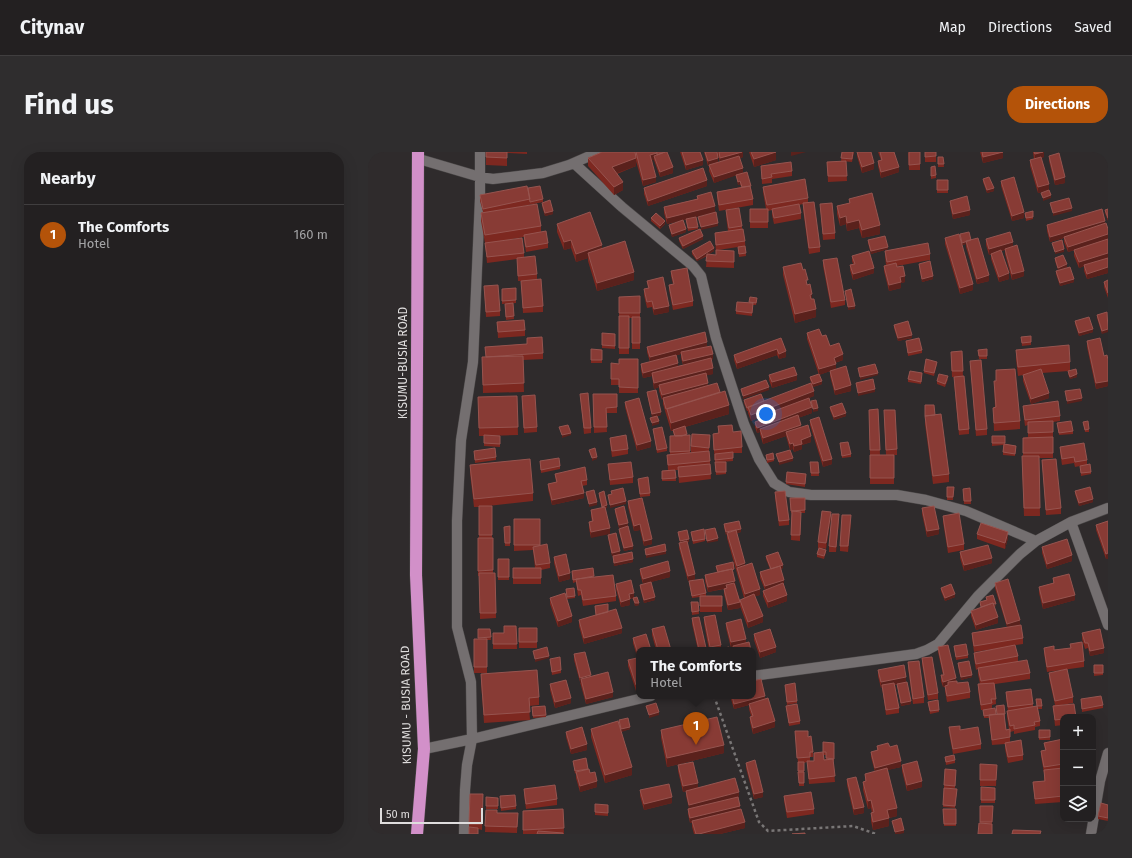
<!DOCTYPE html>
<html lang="en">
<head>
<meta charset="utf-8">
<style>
	:root { --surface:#232021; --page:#2f2d2e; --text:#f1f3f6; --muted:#a3a3a5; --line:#403e3f; --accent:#b45309 }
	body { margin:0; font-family:"Fira Sans",sans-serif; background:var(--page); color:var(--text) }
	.controls { position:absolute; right:12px; bottom:12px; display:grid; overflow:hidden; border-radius:8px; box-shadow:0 4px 16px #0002 }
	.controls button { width:36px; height:36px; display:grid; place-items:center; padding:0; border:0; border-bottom:1px solid var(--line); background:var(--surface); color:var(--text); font:20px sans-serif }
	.scale { position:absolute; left:12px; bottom:10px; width:103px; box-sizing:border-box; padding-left:4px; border:2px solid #dfdddd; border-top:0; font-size:11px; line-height:14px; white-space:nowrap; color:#dfdddd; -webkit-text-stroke:3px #2f2b2c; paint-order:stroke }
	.you { position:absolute; left:398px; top:262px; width:14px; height:14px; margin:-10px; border:3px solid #fff; border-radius:50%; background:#1a73e8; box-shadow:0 0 0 6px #1a73e833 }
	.badge { display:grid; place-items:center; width:26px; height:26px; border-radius:50%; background:var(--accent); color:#fff; font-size:13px; font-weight:700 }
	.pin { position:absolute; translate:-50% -33px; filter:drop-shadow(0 1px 2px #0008) }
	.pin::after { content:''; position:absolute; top:21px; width:14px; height:12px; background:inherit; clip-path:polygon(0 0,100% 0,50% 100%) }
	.popup { position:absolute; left:268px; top:495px; width:120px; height:52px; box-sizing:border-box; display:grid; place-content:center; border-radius:8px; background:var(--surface); filter:drop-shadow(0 1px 3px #0005); font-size:13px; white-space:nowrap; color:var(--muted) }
	.popup b { font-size:15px; color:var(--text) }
	.popup::after { content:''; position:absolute; left:50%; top:100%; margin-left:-8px; border:8px solid transparent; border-top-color:var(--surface) }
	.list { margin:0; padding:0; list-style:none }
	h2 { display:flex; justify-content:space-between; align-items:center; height:52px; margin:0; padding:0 16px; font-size:17px }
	h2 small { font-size:13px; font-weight:400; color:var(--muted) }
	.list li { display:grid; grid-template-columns:26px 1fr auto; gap:12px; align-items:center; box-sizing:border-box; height:60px; padding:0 16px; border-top:1px solid var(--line) }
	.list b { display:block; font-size:15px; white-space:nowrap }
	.list p { margin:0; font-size:13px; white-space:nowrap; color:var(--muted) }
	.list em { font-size:13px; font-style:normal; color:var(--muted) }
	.icon { flex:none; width:22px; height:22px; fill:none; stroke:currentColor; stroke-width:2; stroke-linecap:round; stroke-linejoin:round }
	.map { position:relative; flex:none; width:740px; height:682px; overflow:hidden; border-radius:16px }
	header { display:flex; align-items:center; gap:24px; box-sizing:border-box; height:56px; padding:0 20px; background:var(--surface); border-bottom:1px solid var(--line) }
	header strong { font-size:19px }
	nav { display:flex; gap:22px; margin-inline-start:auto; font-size:14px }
	.intro { display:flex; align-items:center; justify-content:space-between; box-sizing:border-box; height:96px; padding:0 24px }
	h1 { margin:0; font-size:28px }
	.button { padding:10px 18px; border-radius:16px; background:var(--accent); color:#fff; font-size:14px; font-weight:700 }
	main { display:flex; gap:24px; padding:0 24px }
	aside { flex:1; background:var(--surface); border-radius:16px; box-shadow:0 4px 16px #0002 }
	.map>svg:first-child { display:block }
</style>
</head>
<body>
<header>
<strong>Citynav</strong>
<nav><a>Map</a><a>Directions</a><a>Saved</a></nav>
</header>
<div class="intro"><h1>Find us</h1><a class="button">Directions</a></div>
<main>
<aside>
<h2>Nearby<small></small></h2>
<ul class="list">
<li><span class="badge">1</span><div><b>The Comforts</b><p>Hotel</p></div><em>160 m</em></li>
</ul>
</aside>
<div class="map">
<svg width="740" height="682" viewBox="0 0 740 682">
	<rect width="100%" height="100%" fill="#2f2b2c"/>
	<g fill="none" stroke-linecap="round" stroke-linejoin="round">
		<g stroke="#4b4848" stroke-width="11">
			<path id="street" d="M51,7L112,25L125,27L175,21L201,13L231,0
				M209,14L254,55L325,114L333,124L348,186L376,272L391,307L406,331L421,340L443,343H529L558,348L598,359L668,389
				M703,370L740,473
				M385,524L548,502L559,498L570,492L610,444L652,402L668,389L703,370L740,356
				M56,597L104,587L283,544
				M96,682L97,638L99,613L104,587L103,530L89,475V369L93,288L105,210L112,46V0
				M723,682L732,629L740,601"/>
		</g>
		<g stroke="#4b4848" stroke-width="13">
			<path id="highway" d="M49,682L56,597L48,423L50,0"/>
		</g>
		<path stroke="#797676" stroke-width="2.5" stroke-dasharray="3 3" stroke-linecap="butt" d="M346,544L391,670L400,679L485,674L508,682"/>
		<use href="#street" stroke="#746f70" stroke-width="10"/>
		<use href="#highway" stroke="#d290c9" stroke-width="12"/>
	</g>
	<path fill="#7d2820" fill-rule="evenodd" d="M118,0H159V2L139,1V14L118,13Z
		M234,0H299L305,21L292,25L286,8H284L288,30L275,34L268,9V14L249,22L255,38L246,43L220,14V6Z
		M312,0H332L335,13L318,18Z
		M336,0H349L350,10H352L349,0H375V5L372,6L375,21L383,36L385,47V53L351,59L349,45V40L373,35L372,32L370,33L368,23L346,31L341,19V14H340Z
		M381,0H408V8L386,15Z
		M474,0H486L484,10L473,9Z
		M489,0H503L506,17L494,21L489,4Z
		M510,0H526L531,20L513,26L510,14V9L513,8Z
		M540,0L552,12V18H541Z
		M557,0H568V10H557Z
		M612,0H635V6L615,11Z
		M665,0H676V5L673,6L681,38L670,41L662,14V8L666,7Z
		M681,4L697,31L687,33L681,9Z
		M570,5H575L576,15H570Z
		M478,9L479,29L460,30L459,10Z
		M393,14L424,19V24L404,27V31L394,32Z
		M563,17L568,23V26L563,27Z
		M615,27L626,39L619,41L615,30Z
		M569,28H580V41H569Z
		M633,29L656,66L644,69L633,34Z
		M339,34L280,54L276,42V36Z
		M395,35L440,46V51L452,95V100L441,102L435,57V52L431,53L433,61V67L406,72L404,63V58L400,59V76H382V57H398L395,40Z
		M160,36L175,47V50L156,54L173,74V80L180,91V96L158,100L156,89V85L133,89L156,101V105L169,122V127L175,154V160L155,161L153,129H150L149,107L119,111L117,91L113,69V61L115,60L112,49V43Z
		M329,44L347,60L299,72L296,61V55L329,47Z
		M481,47L512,82L494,86L491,76L479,79L478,72L472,74L469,62V54L481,51Z
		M582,49L602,63L585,67L582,54Z
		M174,51L185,62L177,64L174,54Z
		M452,52L467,81V87L455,88Z
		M740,57V69L737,61V58Z
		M358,58L374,74V77L377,89L378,104L371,105L370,95L350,98L366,99V116L338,115L339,104L329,109L324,102V99H346L341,102L348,103L347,81L360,79L358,64Z
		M657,61L665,65V67L658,69Z
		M283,66L297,72L292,77L283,69Z
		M318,67L330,75V77L320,79Z
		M189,72L234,96L266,128L229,139L220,109V106L208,110L203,96L196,98L189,80Z
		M737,72L740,77V121L719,127L716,119V114L711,116L706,104V98L716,95L700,100L696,90V86L682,90L679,79V73Z
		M301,73L318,80L304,85L301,75Z
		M592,82L603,88L621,129L609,132L598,95V92L594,93L592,85Z
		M311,86L335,87L315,97L311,89Z
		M577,86L605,138L592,142L577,92Z
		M618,87L645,95L656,124L644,128L637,102V98L633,99L641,127L631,130L623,107V102L621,103L618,93Z
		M500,88L520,97L503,102L500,91Z
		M517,99L562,102V108L529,114L537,130L533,131V136L521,139L516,119V114L518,113L517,104Z
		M484,104L506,121L485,128L482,118V113L485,112L484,109Z
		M687,106L699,115L690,118L687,109Z
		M455,108L477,148V153L463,156L455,114Z
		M551,112L565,127L554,130L551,115Z
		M415,115L435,118L444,147L448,165L427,171L415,123Z
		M303,119L325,149V154L305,158L301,138V133L305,132L303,124Z
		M688,119L706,130L692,134L688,122Z
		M740,128V146L736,135V130Z
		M279,129L301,160L286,163L284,155L279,156L276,143V137L280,136Z
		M116,134L132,159V164L118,165Z
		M148,136V151L134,152V137Z
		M251,145L272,161V197H264V166H261V202H251Z
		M382,145L389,149L388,153H385L384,164L368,162V159L381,151Z
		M145,151L146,167L138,168L137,152Z
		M739,160L734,182L729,166V163Z
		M707,169L725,180L711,184L707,172Z
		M129,170L157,178V184L130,186Z
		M526,173L544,186L530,189L526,176Z
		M234,181L247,182V197L234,196Z
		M439,181L454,184L475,208L467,211L468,217L483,239L467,243L462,224V219L451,223L439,187Z
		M653,185L663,190V193L654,194Z
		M159,186L175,201V207L155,208L156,240L115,241L114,205H118L117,195L159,192Z
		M413,186L418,205L411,207L409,203L369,217L366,208V203Z
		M538,189L554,198V201L540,204Z
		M719,189L740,208V234L728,237L719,195Z
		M339,194L345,207L343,208L345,222L338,223L340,233L352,240L361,262L317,275L319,283H322V301L328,300H323V294L342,289L341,299L342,309L343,327L311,331L310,318H307L308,329H294V319L300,318L299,303H302V284H306L305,279H303L295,252V248H294L291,239V235L286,237L284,224L275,226L273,218V212L282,210L279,200V195ZM313,202V206L315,213L310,214L309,203Z
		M223,197L234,198V211H223Z
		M619,197V207H611L610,198Z
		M648,198L702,210V218L709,225L702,227L700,222L701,219L674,221L681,246L663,252L655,229V223L650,224L648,207Z
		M594,199L595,224L601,277V282L591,283L586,230V225H590H584L583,200Z
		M270,207V241H251V233H243V211L251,212Z
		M602,209L619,277V283L608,284Z
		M569,212L566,224L556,221V219Z
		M628,218L652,269V277L626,279L625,256L627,255L626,229H628Z
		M401,223L429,228L404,236L401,228Z
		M554,224L553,232L540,230V227Z
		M442,225L454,232L445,235L442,228Z
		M580,227L577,235L569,232V229Z
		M279,240L293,263L284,265L279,242Z
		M212,242L223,276V281L216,282Z
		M225,242H249V261H238L239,280L226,281Z
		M149,244L150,283L122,284H132V295L116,294V284H111L110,245Z
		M154,244L169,275V280L156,281Z
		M446,244L441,246L444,261L430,266L433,275L443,290L434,293V297L426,300L425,297L422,298L418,284L395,292L392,282V280L389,281L387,275V270L390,269V266L383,269L380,261V259H379L376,251V248L396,249Z
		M257,250L283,295L269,299L257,255Z
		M655,254L692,264V269L685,270V306H671L672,364H656L654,312L655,304V286L660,285V273L657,274L655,259Z
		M462,255L478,264L466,268L462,258Z
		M510,257L512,303H518L516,264L529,297V303H526V332H502V303L501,258Z
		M567,263L581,322V330L565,332L557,272V264Z
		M442,268L464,312L455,315L442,273Z
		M715,270L721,277V280H717Z
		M689,271L705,279V282L691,283Z
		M350,274L365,280L374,295V301H365V309L353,310H358V322L348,323L345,287V282L350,281Z
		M285,277L299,296V299L289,301Z
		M624,284H637V292L648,294L647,304L635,303V293L624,294Z
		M242,286L260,297V302L244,305L242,291Z
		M472,291L483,302V305L474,306Z
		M692,295L719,308V313L723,320V322L713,324L712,314L707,315L706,311L694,313L692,300Z
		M106,299L128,305V308L107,311Z
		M398,303L406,307V309L399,311Z
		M674,308L693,356V362L678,363Z
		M172,309L192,314V317L173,321Z
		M442,310H450L451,324H443Z
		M240,312L265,325V331L242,333Z
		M102,313L165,341V349L120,354H124V386H125V421H127L128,466L112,467L111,424H110V386H111V355H106L102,321Z
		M187,322L219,328V333L214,334L216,346L184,353L180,337V332L188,330Z
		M438,322L437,335L418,332V330Z
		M270,327L282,341V344L272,345Z
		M579,335H586L585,348H579Z
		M602,336L603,352H596L595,337Z
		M707,339L725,350L711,354L707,342Z
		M407,340L421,368V373L411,374L407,346Z
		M231,341L239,356H238L223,386L221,376V370H224L223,364V358L234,356L231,344Z
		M422,346H437V361H433L432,389L423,388L424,361H423Z
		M260,349L284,392L276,394L272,378L266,379L260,355Z
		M554,356L571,382L559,385L554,362Z
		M247,357L260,374L251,376L247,360Z
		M575,364L596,392V398L580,401L575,370Z
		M463,365L458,397L454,396L458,400L456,407L449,405V402L451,396H450V390Z
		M146,367H172V393L182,411V416L173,418V432H145V416H167L165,398L146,399Z
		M471,368L468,400H461V394Z
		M483,369L480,400L472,399V394Z
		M740,369L738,407L728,378V373Z
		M356,372L373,380L369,381L377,413L392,443L387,444L395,470L380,476L372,454V456L360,458L356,442V437L340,440L337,429V423L349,421L348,414L366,420L365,421L367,431L372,450L376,446L359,386V383H358L356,375Z
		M142,374V394H137L136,375Z
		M251,377L265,397L256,399L251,380Z
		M310,380L321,390H319L327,427L320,429L311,396L312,390Z
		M323,380L337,387V389L325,392Z
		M609,382L640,386L637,397L609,387Z
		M240,383L252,402L265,410L246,414L245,404H244L240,386Z
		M674,395L704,409L679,417L674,401Z
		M592,400L624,411L596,419L592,406Z
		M398,404L415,416L413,417L419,449L400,456L395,444V439L397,438L392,426V420L402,417L398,407Z
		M186,405L202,427L191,430L186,411Z
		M130,407H141V428H130Z
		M225,416L226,425L248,444V449L215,454L213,443L210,444L208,430L205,431L204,419Z
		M272,417L302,425L275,432L272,422Z
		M685,426L707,448L675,457L671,441V435L685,431Z
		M321,429L338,441V444H354V460H332V445L324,446Z
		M627,431L652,473L655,486V492L647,493L650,504V510L662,521V527L627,532L628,552L624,553V557L628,563L629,562L628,554L637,562V564L636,565L638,578L641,577L639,565V559H640L638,546V540L665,552V555L674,554V557H670L672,569V574L667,575V578L646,582V579L642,580V590L655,603V608L640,611L637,597V592L624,593L621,566H616L615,558H613L610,538V532H612L610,522V517L608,518L606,506V501L633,496L606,500L604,486V481L639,475L627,436Z
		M248,432L266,446L271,453L267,454L265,446L262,447V453L253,455L248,437Z
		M272,433L287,448L276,451L272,436Z
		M573,436L587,445L577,449L573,439Z
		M198,437L207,444V446L199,447Z
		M618,445L628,454L626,455L630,471L608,478L603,464V459L613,456L612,450L618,448Z
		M182,446L204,470L190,475L182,452Z
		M323,450H330L331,462L324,463Z
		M227,454L240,460L254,481L216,492L211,474V468L228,463Z
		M336,465L353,493V496L362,498H341L336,471Z
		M324,466L338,498H330L324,472Z
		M358,471L378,491L383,498H365V495L363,496L358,476Z
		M148,474L149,497H125V481H136Z
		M151,476H169V496H151Z
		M110,477H122L123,488H119V521H106V487H110Z
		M284,477L303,498H288L284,483Z
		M714,481L736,501L722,504L720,496L717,497L714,487Z
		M386,482L408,500L392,506L386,488Z
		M265,486L271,498V511L265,491Z
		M702,492L716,509V515L679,520L676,501V496L686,498L702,496Z
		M586,494L600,503V506L588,508Z
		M570,495L589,531L602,540V546L579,550L577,539V535H575L573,529V523H575L570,500Z
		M206,502L223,524L245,545L218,552L206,508Z
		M554,506L570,541V547L560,548L554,512Z
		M182,507L193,518V521L184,523Z
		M260,508L271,514V538L268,539L260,514Z
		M540,510L556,545V551L545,552L540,516Z
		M590,511L604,525L593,528L590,514Z
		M726,513H735V523L726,524Z
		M510,518L538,530L543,552L533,554L529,532L527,533L531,556V561L518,563L514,535L513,536L510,524Z
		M681,521L705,545V551L694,553L695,573L687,574L685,554L687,553L681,526Z
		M113,522L171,545V553L161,554L162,568L116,571L113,530Z
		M182,532L203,551L187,556L182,538Z
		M417,533L429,549V551L419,553Z
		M362,544H385L397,547L407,575L385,582L382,570V565L383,564L381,557V553L366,557Z
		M713,547L735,553V556L714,560Z
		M560,550L571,558V560L562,562Z
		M177,554L178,565L165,566L164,555Z
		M418,554L432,569V572L421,574Z
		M251,568L262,577L253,580L264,623L237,631L223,585V577L251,571Z
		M581,575L592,578L613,592V597L585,602L581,581Z
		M293,578L356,601L299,615L293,586Z
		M671,578H682V588H671Z
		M427,579L440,585L445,600V605H442V609H446V601L455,602V590L466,591V609H465L467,630L441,632L439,610L436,611V634H431V621H430V611ZM455,603H458V607L456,608Z
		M198,580L219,598L203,602L198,585Z
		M695,587V650L667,652L665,630L676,629V621L673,604V599L677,598L676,591Z
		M509,594L522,595L533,615L519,618L529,664L521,666V674L505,678L503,669V661H504L503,656L500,657L495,638V630L497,629V622L507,620L503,605V600L509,599Z
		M577,605L587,608V611L578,613Z
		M205,609L220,617L229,635L212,640L208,626V621L207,622Z
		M378,611L395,645L386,647L378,616Z
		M612,612L629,613L628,634H612Z
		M310,613L330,636L371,646H370L372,657L377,676L352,682H326L324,675V671H322L320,662V657L321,656L318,644V639L315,640L310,619Z
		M534,613L554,635L539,639L534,619Z
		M588,618L587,636H576V633Z
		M479,627L496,661L486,663L479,633Z
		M576,636L589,637L587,656L575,655Z
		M627,636V651H613V648Z
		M156,637L189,647V653L158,657L156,643Z
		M272,638L304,651L276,658L272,644Z
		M102,642H115L114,678L110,677L101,675Z
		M416,644L446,657V662L419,666L416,649Z
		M130,646V657H118V654Z
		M132,647L148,654V657L133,659Z
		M240,653V664L227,663V660Z
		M740,653V669L730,667V664Z
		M625,654L624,673L612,671V670Z
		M195,657L196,682H155V659Z
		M575,657H588V674H576Z
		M118,658L129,661H150L149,681L117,680Z"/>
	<path fill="#5a211c" d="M375,0V5L352,11V6Z
		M408,0V8L386,15V7Z
		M423,0H438L423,4Z
		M635,0V6L615,11V5Z
		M676,0V5L667,8V2Z
		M289,1V7L286,4V8L282,9V3Z
		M268,6V14L244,23V15Z
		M350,6V11L340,14V9Z
		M335,8V13L318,18V13Z
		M506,11V17L494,21V15Z
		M305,15V21L292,25V20Z
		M531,15V20L513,26V20Z
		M375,16V21L346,31V25Z
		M288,25V30L275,34V28Z
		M697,25V31L687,33V28Z
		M339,28V34L280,54V49Z
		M372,29V32L370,33V30Z
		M255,30V38L246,43V35Z
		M681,32V38L670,41V35Z
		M626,36V39L619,41V38Z
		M683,43V46L675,49V46Z
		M347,54V60L299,72V66Z
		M704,56V59L685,64V61Z
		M602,58V63L585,67V62Z
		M185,59V62L177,64V61Z
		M656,60V66L644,69V64Z
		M478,64V72L472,74V66Z
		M491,68V76L479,79V71Z
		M297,69V72L292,77V74Z
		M737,69V74L682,90V85Z
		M350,71V74L333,78V75Z
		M512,73V82L494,86V78Z
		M318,77V80L304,85V82Z
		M740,82V87L700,100V95Z
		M335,84V87L315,97V94Z
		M203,88V96L196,98V90Z
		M598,89V92L594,93V91Z
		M645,90V95L621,103V97Z
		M234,93V101H220V106L208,110V102Z
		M520,95V97L503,102V99Z
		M346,96V99L329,109V107Z
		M696,97V100L687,102V100Z
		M740,101V106L711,116V110Z
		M699,112V115L690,118V116Z
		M740,115V121L719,127V122Z
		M506,116V121L485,128V122Z
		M656,119V124L644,128V122Z
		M266,120V128L229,139V131Z
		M641,121V127L631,130V125Z
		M621,123V129L609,132V127Z
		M537,124V130L533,131V136L521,139V133L532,125Z
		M565,124V127L554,130V127Z
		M706,127V130L692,134V131Z
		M605,132V138L592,142V136Z
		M444,142V150L442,151V143Z
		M301,154V160L286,163V157Z
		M487,154V157L480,158V155Z
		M448,157V165L427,171V162Z
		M725,177V180L711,184V181Z
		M740,177V180L734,182V179Z
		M544,183V186L530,189V186Z
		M339,190V196L313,200V202L282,210V205Z
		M409,197V203L369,217V211Z
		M418,199V205L411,207V202Z
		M345,202V207L315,214V209Z
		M475,202V208L466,211V206Z
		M310,211V217L284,221V224L275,226V221Z
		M468,212V217L451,223V217Z
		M345,216V222L292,235L291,233V235L286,237V231Z
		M510,221V223L492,228V225Z
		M709,222V225L702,227V225Z
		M429,223V228L404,236V230Z
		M454,229V232L445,235V232Z
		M740,229V234L728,237V231Z
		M340,231V236L295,246V248H294V243Z
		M483,233V239L467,243V238Z
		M401,235V238L375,247V244Z
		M507,237V240L490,244V241Z
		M446,239V244L391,266L390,265V266L383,269V263Z
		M681,241V246L663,252V247Z
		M714,246V249L699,252V249Z
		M361,253V262L303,279V271Z
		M444,255V261L393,279L392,277V280L389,281V276Z
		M450,256V259L445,260V257Z
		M293,260V263L284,265V262Z
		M478,261V264L466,268V265Z
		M291,269V272L284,274V271Z
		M433,273V278L418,280V284L395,292V286Z
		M203,281V283L194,286V283Z
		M443,284V290L434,293V297L426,300V294L433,288Z
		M283,289V295L269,299V293Z
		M425,291V297L422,298V292Z
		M229,305V307L224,309V306Z
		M425,306V309L411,313V310Z
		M464,307V312L455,315V309Z
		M216,341V346L184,353V348Z
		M725,347V350L711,354V351Z
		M258,349V352L242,356V353Z
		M229,350V353L221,355V352Z
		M239,353V356L234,357V355Z
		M463,360V365L458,397V391Z
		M471,362V368L468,400V395Z
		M483,363V369L480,400V394Z
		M260,371V374L251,376V373Z
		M272,372V378L266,379V374Z
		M242,376V382L223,386V380Z
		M373,377V380L360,383L359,381V383H358V380Z
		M571,377V382L559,385V379Z
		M640,380V386L637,397V391Z
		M350,386V389L339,391V389Z
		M284,387V392L276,394V389Z
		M321,387V390L312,392V389Z
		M265,394V397L256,399V396Z
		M252,399V402L244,404V401Z
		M298,399V402L278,406V403Z
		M740,401V407H738V402Z
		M704,403V409L679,417V412Z
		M624,406V411L596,419V413Z
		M265,407V410L246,414V411Z
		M377,411V417L369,416V419V414Z
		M415,413V416L403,420V417Z
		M302,419V425L275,432V427Z
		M202,421V427L191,430V424Z
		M327,422V427L320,429V424Z
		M416,428V433L397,440V434Z
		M367,429V435L358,433V436L340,440V435Z
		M392,437V443L377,447V442Z
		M266,441V446L261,447V442Z
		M587,442V445L577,449V446Z
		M419,443V449L400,456V450Z
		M707,443V448L675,457V451Z
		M287,445V448L276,451V448Z
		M262,447V453L253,455V450Z
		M372,450V456L360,458V453Z
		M267,451H271V453L267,454Z
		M204,464V470L190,475V469Z
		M395,464V470L380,476V470Z
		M630,465V471L608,478V473Z
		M652,468V474L639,477V472Z
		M254,476V481L216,492V486Z
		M378,487V493L363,496V490Z
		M408,495V500L392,506V500Z
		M736,496V501L722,504V499Z
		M181,504V506L167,510V507Z
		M223,523V529L213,527V531H212V526Z
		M604,523V525L593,528V525Z
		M538,525V530L514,535V533V535L513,536V530Z
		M588,526V532L575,535V530Z
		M271,532V538L268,539V533Z
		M245,540V545L218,552V547Z
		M397,544V549L381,552V553L366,557V552Z
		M203,546V551L187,556V550Z
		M543,549V552L533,554V551Z
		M291,560V563L281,566V563Z
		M407,569V575L385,582V576Z
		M262,575V577L253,580V577Z
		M219,592V598L203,602V597Z
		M356,593V601L299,615V606Z
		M533,609V615L507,621V616Z
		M264,615V623L237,631V623Z
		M229,629V635L212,640V634Z
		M554,629V635L539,639V633Z
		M330,631V636L315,640V634Z
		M371,640V646L321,658V653Z
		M395,640V645L386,647V642Z
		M304,645V651L276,658V652Z
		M503,648V656L500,657V649Z
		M372,654V660L322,671V666Z
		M496,655V661L486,663V657Z
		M529,656V664L521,666V674L505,678V670L519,658Z
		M377,670V676L352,682H331Z
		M536,678V681L532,682H527V680Z"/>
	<path fill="#883b35" stroke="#96544f" d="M118,0H139V6L118,5Z
		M234,0H267L268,6L244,15L255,30L246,35L220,6Z
		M268,0H288L289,1L282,3L288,25L275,28Z
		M289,0H297L289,3Z
		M297,0H299L305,15L292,20L286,4Z
		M314,0H332L335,8L318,13Z
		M337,0H349L350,6L340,9Z
		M351,0H374L352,6Z
		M383,0H408L386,7Z
		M474,0H485L484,7L473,6Z
		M489,0H503L506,11L494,15Z
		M512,0H526L531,15L513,20L510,9L514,8Z
		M541,0H552V12L541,13Z
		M557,0H568V4L557,5Z
		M614,0H635L615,5Z
		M666,0H675L667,2Z
		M691,1L697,25L687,28L681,4Z
		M371,4L375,16L346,25L341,13Z
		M570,5H575L576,12H570Z
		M673,5L681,32L670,35L662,8Z
		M478,9L479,24H460L459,10Z
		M423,10L424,19L403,22L404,25L394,27L393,14Z
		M567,14L568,23L563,24V15Z
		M335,16L339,28L280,49L276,36Z
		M379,20L383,34L374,35L372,29L370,30L368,23Z
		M621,25L626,36L619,38L615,27Z
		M646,25L656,60L644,64L633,29Z
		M437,27L440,46L399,53L395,35Z
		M569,28H580V38H569Z
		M159,34L162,47L115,57L112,43Z
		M172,34L175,47L162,50L160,36Z
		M382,34L385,47L351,53L349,40Z
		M681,38L683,43L675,46L673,41Z
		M343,40L347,54L299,66L296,55L330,47L329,44Z
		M504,41L512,73L494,78L491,68L479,71L478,64L472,66L469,54L482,51L481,47Z
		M599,44L602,58L585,62L582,49Z
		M701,46L704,56L685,61L682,51Z
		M182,48L185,59L177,61L174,51Z
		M446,50L452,95L441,96L435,51Z
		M464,51L467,81L455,82L452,52Z
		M169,52L173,74L117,83L113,61Z
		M431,52L433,61L406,66L404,57Z
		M371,56L374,74L361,76L358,58Z
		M382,57H400V70H382Z
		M734,57L737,69L682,85L679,73Z
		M740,57V66L737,58Z
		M665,59V65L658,66L657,61Z
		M222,60L234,93L208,102L203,88L196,90L189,72Z
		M348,60L350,71L333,75L330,65Z
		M288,61L297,69L292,74L283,66Z
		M328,65L330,75L320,76L318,67Z
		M315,68L318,77L304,82L301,73Z
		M738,71L740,77V82L700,95L696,85Z
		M332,77L335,84L315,94L311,86Z
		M375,77L377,89L348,93L347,81Z
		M178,79L180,91L158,95L156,83Z
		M601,80L603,88L594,91L592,82Z
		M642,80L645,90L621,97L618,87Z
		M591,82L605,132L592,136L577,86Z
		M517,84L520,95L503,99L500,88Z
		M154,86L156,101L119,105L117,91Z
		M610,86L621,123L609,127L598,89Z
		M740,87V101L711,110L706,98Z
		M694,88L696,97L687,100L684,91Z
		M257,89L266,120L229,131L220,101Z
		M342,89L346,96L329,107L324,99Z
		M560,91L562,102L519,110L517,99Z
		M649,93L656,119L644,122L637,97Z
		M377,94L378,101L371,102L370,95Z
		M348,98L366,99V110L338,109L339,102L348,103Z
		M633,98L641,121L631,125L623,102Z
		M501,99L506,116L485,122L482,113L487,112L484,104Z
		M695,103L699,112L690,116L687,106Z
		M167,104L169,122L150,124L149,106Z
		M469,106L477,148L463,150L455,108Z
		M740,106V115L719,122L716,113Z
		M562,109L565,124L554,127L551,112Z
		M433,111L435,118L437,117L440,128H438L439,133L442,132L444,142L442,143L443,147H446L448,157L427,162L415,115Z
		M528,111L529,115L535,114L537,124L532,125L533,130L521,133L516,114Z
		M702,115L706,127L692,131L688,119Z
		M319,116L325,149L305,153L301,133L306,132L303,119Z
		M295,125L301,154L286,157L284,149L279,150L276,137L281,136L279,129Z
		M173,127L175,154L155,156L153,129Z
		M740,128V141L736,130Z
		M130,133L132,159L118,160L116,134Z
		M148,136V148L134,149V137Z
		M483,137L487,154L480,155L477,139Z
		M272,144V161H251V145Z
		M382,145L389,146L388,151L381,150Z
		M369,150L385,151L384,161L368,159Z
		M145,151L146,164L138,165L137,152Z
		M739,160L740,177L734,179L729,163Z
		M251,164H261V196H251Z
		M264,165H272V191H264Z
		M721,165L725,177L711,181L707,169Z
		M156,168L157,178L130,180L129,170Z
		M540,169L544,183L530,186L526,173Z
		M451,177L454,184L458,183L462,194L471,191L475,202L466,206L468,212L451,217L439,181Z
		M337,180L339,190L282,205L279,195Z
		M234,181L247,182V194L234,193Z
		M663,184V190L654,191L653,185Z
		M174,185L175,201L118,205L117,195L159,192V186Z
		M413,186L418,199L411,202L409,197L369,211L366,203Z
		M551,186L554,198L540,201L538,189Z
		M732,186L736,204L739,203L740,208V229L728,231L719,189Z
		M701,193L702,210L650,215L648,198Z
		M343,194L345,202L315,209L313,200Z
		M223,197L234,198V208H223Z
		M619,197V204H611L610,198Z
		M594,199L595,219H584L583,200Z
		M308,203L310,211L275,221L273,212Z
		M155,204L156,231L115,233L114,205Z
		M343,206L345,216L286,231L284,221Z
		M251,207H270V236L251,235V227H243V211L251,212Z
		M558,207L569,210L566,221L556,219Z
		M613,208L619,277L608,278L602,209Z
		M507,212L510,221L492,225L490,216Z
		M478,214L483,233L467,238L462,219Z
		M426,215L429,223L404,230L401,223Z
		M647,217L652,269L626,271L625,256L628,255L626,229H628V218Z
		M673,217L681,241L663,247L655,223Z
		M708,217L709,222L702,225L700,219Z
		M542,219L554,221L553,230L540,227Z
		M338,221L340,231L294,243L291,233Z
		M451,222L454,229L445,232L442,225Z
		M571,222L580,224L577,232L569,229Z
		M596,224L601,277L591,278L586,225Z
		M505,227L507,237L490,241L488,231Z
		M398,228L401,235L375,244L373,237Z
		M349,231L352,240L298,257L295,246Z
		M443,231L446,239L383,263L380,255Z
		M712,237L714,246L699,249L697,239Z
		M288,238L293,260L284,262L279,240Z
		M357,239L361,253L303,271L299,257Z
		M220,241L223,276H216L212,242Z
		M225,242H249V255L238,256L239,275H226Z
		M393,242L396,249L379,256L376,248Z
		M167,243L169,275L156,276L154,244Z
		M149,244L150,275L111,276L110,245Z
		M271,246L283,289L269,293L257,250Z
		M441,246L444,255L389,276L387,270L392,268L390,265Z
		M448,248L450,256L445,257L443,249Z
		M690,249L692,264L657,268L655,254Z
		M474,251L478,261L466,265L462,255Z
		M557,253H566L567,263L557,264Z
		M510,257L512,298H502L501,258Z
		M516,258H527L529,297L518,298Z
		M573,262L581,322L565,324L557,264Z
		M430,263L433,273L395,286L392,277Z
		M289,264L291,269L284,271L282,266Z
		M451,265L464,307L455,309L442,268Z
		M685,269V280L660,281V270Z
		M703,269L705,279L691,281L689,271Z
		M720,269L721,277L717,278L715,270Z
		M200,273L203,281L194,283L191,275Z
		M364,273L365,280L373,279L374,295L346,298L345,282L351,281L350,274Z
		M440,273L443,284L433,288L434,292L426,294L425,291L422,292L418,280Z
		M317,274L319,282L314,284H307L305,278Z
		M294,275L299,296L289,298L285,277Z
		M324,282L342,283L341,296L323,294Z
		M116,283L132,284V292L116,291Z
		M258,283L260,297L244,299L242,286Z
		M322,283V299L302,300V284Z
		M624,284H637V291H624Z
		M685,285V301H655V286Z
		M480,290L483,302L474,304L472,291Z
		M716,291L719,308L707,310L706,305L694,307L692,295Z
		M636,292L648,294L647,302L635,300Z
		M127,296L128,305L107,308L106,299Z
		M227,296L229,305L224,306L221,298Z
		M422,298L425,306L411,310L408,302Z
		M341,299L342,309L300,313L299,303Z
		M365,300V306L347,308V302Z
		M405,301L406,307L399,308L398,303Z
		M502,303H526V326H502Z
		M654,304H671L672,356H656Z
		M191,306L192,314L173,318L172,309Z
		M162,307L165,341L106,347L102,313Z
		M688,307L693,356L678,358L674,308Z
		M263,310L265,325L242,328L240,312Z
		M347,310H358V320H348Z
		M442,310H450L451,321H443Z
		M342,312L343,322L311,325L310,315Z
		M722,312L723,320L713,321L712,314Z
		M217,315L219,328L213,329L216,341L184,348L180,332L189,330L187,322Z
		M307,318L308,326L294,327V319Z
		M419,320L438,322L437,332L418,330Z
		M280,325L282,341L272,342L270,327Z
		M579,335H586L585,345H579Z
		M722,335L725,347L711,351L707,339Z
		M255,336L258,349L242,353L240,343L244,342L243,339Z
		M602,336L603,349H596L595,337Z
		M226,338L229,350L221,352L218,340Z
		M236,339L239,353L234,355L231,341Z
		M417,339L421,368L411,369L407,340Z
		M274,346L284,387L276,389L272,372L266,374L260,349Z
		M422,346H437V358L423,359Z
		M111,354H124V383H111Z
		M256,354L260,371L251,373L247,357Z
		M566,354L571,377L559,379L554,356Z
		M237,355L242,376L223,380L221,370L225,369L223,358Z
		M424,359L433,360L432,383H423Z
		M454,359L463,360L458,391L450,390Z
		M591,361L596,392L580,395L575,364Z
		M464,362H471L468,395L461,394Z
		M474,363H483L480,394H472Z
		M146,367H172V393H146Z
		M371,369L373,377L358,380L356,372Z
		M740,369V401L738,402L728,373Z
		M613,371L640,380L637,391L609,382Z
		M142,374V391H137L136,375Z
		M260,374L265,394L256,396L251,377Z
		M347,376L350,386L339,389L337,378Z
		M336,377L337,387L325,389L323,380Z
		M319,378L321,387L312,389L310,380Z
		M368,378L377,411L369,414L359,381Z
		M248,381L252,399L244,401L240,383Z
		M110,386H125V418L110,419Z
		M699,387L704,403L679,412L674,395Z
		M319,389L327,422L320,424L311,391Z
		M179,392L182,411L168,413L165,395Z
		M297,392L298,399L278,403L277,397Z
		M620,393L624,406L596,413L592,400Z
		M451,396L458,398L456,404L449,402Z
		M264,400L265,407L246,411L245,404Z
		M410,400L415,413L403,417L398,404Z
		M198,402L202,421L191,424L186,405Z
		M130,407H141V425H130Z
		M300,409L302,419L275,427L272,417Z
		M365,410L366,417L364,418V417L350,420L348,414Z
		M384,411L392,437L377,442L369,416Z
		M412,414L416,428L397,434L392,420Z
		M145,416H173V426H145Z
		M225,416L226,424L205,428L204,419Z
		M364,417L367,429L340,435L337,423Z
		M111,421H127L128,461H112Z
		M701,422L707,443L675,451L671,435L686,431L685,426Z
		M245,423L248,444L215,448L213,438H210L208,427Z
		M335,427L338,441L324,444L321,429Z
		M640,427L652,468L639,472L627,431Z
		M263,428L266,441L261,442L262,447L253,450L248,432Z
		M283,430L287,445L276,448L272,433Z
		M366,431L372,450L360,453L356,437L359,436L358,433Z
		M415,431L419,443L400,450L395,439Z
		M583,432L587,442L577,446L573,436Z
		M206,436L207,444L199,445L198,437Z
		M197,441L204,464L190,469L182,446Z
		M386,442L395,464L380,470L372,448Z
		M625,443L628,452H626L625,451L613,455L612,450L619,448L618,445Z
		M332,444H354V454H332Z
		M269,445L271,451H267L265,446Z
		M323,450H330L331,459L324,460Z
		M625,451L630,465L608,473L603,459Z
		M240,452V460L228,463L227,454Z
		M248,457L254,476L216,486L211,468Z
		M347,463L353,493L342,495L336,465Z
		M331,465L338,496L331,498L324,466Z
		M373,467L378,487L363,490L358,471Z
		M653,473L655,486L606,494L604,481Z
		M136,474H148L149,492H125V481H136Z
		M296,474L303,498H290L284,477Z
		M151,476H169V490H151Z
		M110,477H122L123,485L110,486Z
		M402,477L408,495L392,500L386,482Z
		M732,477L736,496L722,499L720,491H717L714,481Z
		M278,482L283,498H271V505L265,486Z
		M106,487H119V515H106Z
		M381,490L383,498H366L365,494Z
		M714,490L716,509L679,515L676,496L686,494V498L703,496L702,492Z
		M598,492L600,503L588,505L586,494Z
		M580,493L588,526L575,530L573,523H576L570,495Z
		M647,493L650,504L608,512L606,501Z
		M179,495L181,504L167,507L165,499Z
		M361,495L362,498H346Z
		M217,500L223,523L212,526L206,502Z
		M192,505L193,518L184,520L182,507Z
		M564,505L570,541L560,543L554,506Z
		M269,506L271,514V532L268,533L260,508Z
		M659,508L662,521L613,529L610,516Z
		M551,509L556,545L545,547L540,510Z
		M601,509L604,523L593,525L590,511Z
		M536,513L538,525L513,530L510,518Z
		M726,513H735V521H726Z
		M699,517L705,545L687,549L681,521Z
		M169,518L171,545L161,546L162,560L116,563L113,522Z
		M240,520L245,540L218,547L213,527Z
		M393,527L397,544L366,552L364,544H385V529Z
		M198,528L203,546L187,550L182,532Z
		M589,529V531L600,530L602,540L579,544L577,534L580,533V530Z
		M539,530L543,549L533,551L529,532Z
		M427,531L429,549L419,550L417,533Z
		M526,531L531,556L518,558L514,533Z
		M626,531L628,547H623L624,551L613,553L610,532Z
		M663,537L665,552L640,555L638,540Z
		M733,544L735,553L714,557L713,547Z
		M400,546L407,569L385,576L382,565L385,564L381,552Z
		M668,547H673L674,554H669Z
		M570,548L571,558L562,559L560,550Z
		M288,551L291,560L281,563L278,554Z
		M429,552L432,569L421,571L418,554Z
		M706,552L708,565H695V567L687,568L685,554Z
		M636,553L637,562H629L628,554Z
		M177,554L178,563L165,564L164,555Z
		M669,554L672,569L666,570L667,573L646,577V573L642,574L639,559Z
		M627,556L628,562L616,564L615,558Z
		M636,562L638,578L642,577V585L624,588L621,563Z
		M349,565L356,593L299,606L293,578Z
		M260,566L262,575L253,577L251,568Z
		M250,569L264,615L237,623L223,577Z
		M592,574V578L610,575L613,592L585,597L581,575Z
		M214,575L219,592L203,597L198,580Z
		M671,578H682V585L671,586Z
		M427,579H440V585L443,584L445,600H442V605L429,606Z
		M695,587V612L676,615L673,599L678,598L676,591Z
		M653,588L655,603L640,605L637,591Z
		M455,590L466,591V607L458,606V600H455Z
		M520,591L522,595L529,593L533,609L507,616L503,600L510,598L509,594Z
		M455,600L456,608L465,607L467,624L441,627L439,609H446V601Z
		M586,603L587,608L578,610L577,605Z
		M218,606L220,617L207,619L205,609Z
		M387,608L395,640L386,642L378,611Z
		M549,609L554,629L539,633L534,613Z
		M325,610L330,631L315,634L310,613Z
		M430,610H436V619H430Z
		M612,612L629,613L628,628H612Z
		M519,616L529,656L519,658L521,666L505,670L503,661L506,660L503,648L500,649L495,630L498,629L497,622Z
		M695,616V644L667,647L665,630L677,629L676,618Z
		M221,617L222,621L227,620L229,629L212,634L208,620Z
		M577,617L588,618L587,634L576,633Z
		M430,620H436V631H431Z
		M488,625L496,655L486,657L479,627Z
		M367,626L371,640L321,653L318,639Z
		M301,632L304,645L276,652L272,638Z
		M187,633L189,647L158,652L156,637Z
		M613,635L627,636V648H613Z
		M576,636L589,637L587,654L575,653Z
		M443,640L446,657L419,660L416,644Z
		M102,642H115L114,672H101Z
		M147,643L148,654L133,656L132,644Z
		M118,645L130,646V654H118Z
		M370,645L372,654L322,666L320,657Z
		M733,651L740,653V666L730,664Z
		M227,652L240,653V661L227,660Z
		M612,654H625L624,670H612Z
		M195,657L196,676L155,678V659Z
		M373,657L377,670L331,682H328L324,669Z
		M575,657H588V672H576Z
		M118,658H129V661H150L149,675L117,674Z
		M533,666L536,678L527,680L524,669Z
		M611,671L624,672V682H610Z
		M101,675L110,676V682H101Z
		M645,678L673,679L672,682H644Z
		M170,679L195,681V682H169Z
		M437,681V682H424Z"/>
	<g text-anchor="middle" stroke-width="3.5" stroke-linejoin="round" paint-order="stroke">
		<g font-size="12" fill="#dfdddd" stroke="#2f2b2c">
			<text transform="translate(35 211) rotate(-90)" y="4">KISUMU-BUSIA ROAD</text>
			<text transform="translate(38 553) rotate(-91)" y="4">KISUMU - BUSIA ROAD</text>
		</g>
	</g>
</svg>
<div class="controls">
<button>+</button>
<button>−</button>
<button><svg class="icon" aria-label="layers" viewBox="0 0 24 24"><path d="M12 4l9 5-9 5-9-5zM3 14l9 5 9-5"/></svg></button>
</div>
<div class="scale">50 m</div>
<div class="you"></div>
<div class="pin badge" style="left:328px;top:593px">1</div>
<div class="popup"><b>The Comforts</b>Hotel</div>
</div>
</main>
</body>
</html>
